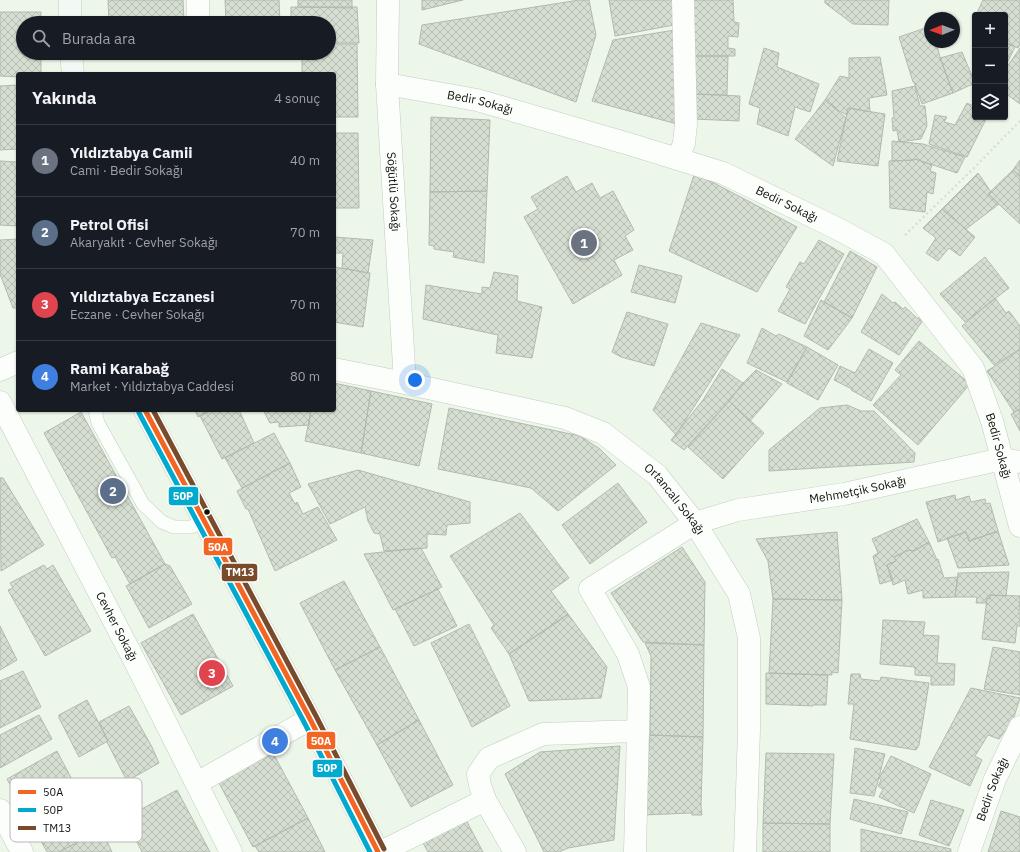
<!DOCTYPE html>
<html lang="tr">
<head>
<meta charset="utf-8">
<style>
	:root { --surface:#171b24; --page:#20242c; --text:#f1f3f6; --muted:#9ea1a6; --line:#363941; --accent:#8c9099 }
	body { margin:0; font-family:"IBM Plex Sans",sans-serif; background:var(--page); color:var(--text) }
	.controls { position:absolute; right:12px; top:12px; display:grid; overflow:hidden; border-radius:4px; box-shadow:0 1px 3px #0004 }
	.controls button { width:36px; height:36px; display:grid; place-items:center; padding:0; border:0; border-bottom:1px solid var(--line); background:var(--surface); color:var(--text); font:20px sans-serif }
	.compass { position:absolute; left:924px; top:12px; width:36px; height:36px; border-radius:50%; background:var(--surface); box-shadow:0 1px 3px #0004; rotate:269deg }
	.you { position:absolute; left:415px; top:380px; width:14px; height:14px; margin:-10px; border:3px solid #fff; border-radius:50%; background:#1a73e8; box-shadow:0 0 0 6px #1a73e833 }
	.badge { display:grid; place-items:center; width:26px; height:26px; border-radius:50%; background:var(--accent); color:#fff; font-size:13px; font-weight:700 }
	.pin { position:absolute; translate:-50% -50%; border:2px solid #fff; box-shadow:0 1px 4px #0006 }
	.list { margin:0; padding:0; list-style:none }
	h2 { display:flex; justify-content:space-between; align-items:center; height:52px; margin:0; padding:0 16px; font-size:17px }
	h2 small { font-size:13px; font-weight:400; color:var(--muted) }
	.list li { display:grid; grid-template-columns:26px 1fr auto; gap:12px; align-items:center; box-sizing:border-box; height:72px; padding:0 16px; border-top:1px solid var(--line) }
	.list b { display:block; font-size:15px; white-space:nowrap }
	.list p { margin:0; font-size:13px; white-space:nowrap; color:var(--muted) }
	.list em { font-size:13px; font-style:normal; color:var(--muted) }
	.icon { flex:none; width:22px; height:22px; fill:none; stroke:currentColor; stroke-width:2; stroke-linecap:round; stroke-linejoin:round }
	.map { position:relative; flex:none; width:1020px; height:852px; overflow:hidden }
	.search { position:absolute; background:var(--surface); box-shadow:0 1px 3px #0004; left:16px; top:16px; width:320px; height:44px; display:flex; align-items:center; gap:10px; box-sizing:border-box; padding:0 14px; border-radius:22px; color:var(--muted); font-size:15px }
	.panel { position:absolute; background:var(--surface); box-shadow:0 1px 3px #0004; left:16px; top:72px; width:320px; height:340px; border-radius:4px }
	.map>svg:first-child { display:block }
</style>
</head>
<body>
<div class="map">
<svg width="1020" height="852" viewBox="0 0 1020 852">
	<defs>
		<pattern id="building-cross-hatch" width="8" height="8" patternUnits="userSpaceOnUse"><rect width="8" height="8" fill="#d6ddd1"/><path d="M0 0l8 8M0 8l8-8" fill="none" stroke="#b6bdb2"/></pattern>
	</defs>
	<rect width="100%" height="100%" fill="#ecf7ea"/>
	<path fill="url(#building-cross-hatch)" stroke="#b2b9ae" d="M108,0H183L184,22L109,23Z
		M225,0H279L280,23H226Z
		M298,0H352V8L298,7Z
		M422,0H463L422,10Z
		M579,0H589L596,35L576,102L419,44L422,25Z
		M609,0H675L674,25L615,36Z
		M691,0H733L734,22L739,23L738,37L728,36V48L735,49V56H691Z
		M825,0H889L888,25L853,24L825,3Z
		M983,0H1020V44L1018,48L1005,42V15H982L977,13Z
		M291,7H357L359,43H329V23H291Z
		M0,12H41V23H23V53H41V74H18V77L0,76Z
		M928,27L930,32V42H936L940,57L953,93L922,104L914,82H913L899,37Z
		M681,29L677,124L592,101L613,40Z
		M1005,42L1015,47L1005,67Z
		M329,44H357L358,117H334V74H302V53H329Z
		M764,48L779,53L777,67L819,84L810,112L795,107L788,136L757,124L760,108L749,104Z
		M1020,48V104L1005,93V70Z
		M962,52L975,83L953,93L940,58Z
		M691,56H728L727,95L691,94Z
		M880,57L887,95L869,98L870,112L850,108L847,115L839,111L825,100L840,76L849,78V58Z
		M18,85V149L0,150V86Z
		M915,86L920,106H925L927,126L921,139L899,142L897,130L893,131L892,118H894L892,91Z
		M692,94L740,96L739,121L693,119Z
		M825,100L846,118L833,166L795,139Z
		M967,103L975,107V117H987L967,157L929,144L935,115L947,117L944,122L955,125Z
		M848,108L885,114L878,166L837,161Z
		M431,117L490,120L487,191L430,192Z
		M334,133H358L359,208H334Z
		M892,141L923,144L965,157L957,173L915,159L914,160L892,161Z
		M915,159L932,165L930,171L936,173L933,194L927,192L925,212L890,208L889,161L914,160Z
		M1020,160V176L1013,170Z
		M0,161L18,162V226L0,225Z
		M1013,170L1020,177V224L988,194Z
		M978,173L991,192L988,194L999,204L966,229L942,209Z
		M694,175H699L797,227L757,292L669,251Z
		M567,176L576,192L592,183L600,198L613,191L634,230L625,236L633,250L614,260L622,275L573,304L524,217L538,209L531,197Z
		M487,191L484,263L453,257L454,252L434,249V246L429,245L430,192Z
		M942,209L975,237L960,256L949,248L938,261L926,253L936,238L923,228Z
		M335,237L373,240L368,273L342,268L343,253H335Z
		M18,239V308H13L0,274V240Z
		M819,240L844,254L805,324L778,311L790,289L786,287L800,262L804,264Z
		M850,251L877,267L852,318L824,302Z
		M985,257L1009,288L965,322L940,294Z
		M639,265L682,276L675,303L631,292Z
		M334,267L370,273L363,327L334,322Z
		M494,272L518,276L517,301L542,307L532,358L496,353L498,335L423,319L426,285L482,294V287L490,288Z
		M882,294L893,303L895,302L903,309L905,307L918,319L919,317L923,320L899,355L861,332Z
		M995,298L1006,313L1009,311L1020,326V349L994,365L962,326Z
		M821,300L852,318L828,350L804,336Z
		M627,312L668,324L654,366L621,357L612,352Z
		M701,323L740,335L676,435L653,410Z
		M762,328L776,336L779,334L807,347L787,382L747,363Z
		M919,341L970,384L918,445L873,405L901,375L895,370Z
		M807,347L838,365L818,400L787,383Z
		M869,349L893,363L871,401L851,390L852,389L834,380L840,366L855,373Z
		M1020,350V409L1014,412L987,371Z
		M722,369L743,383L729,401L684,450L671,440L703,400Z
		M756,370L782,384L750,421L729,401L743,383Z
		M334,383L371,391L361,453L305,441L311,410H334Z
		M371,391L432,404L419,466L361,453Z
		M729,401L764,433L723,479L688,447Z
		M847,405L861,411H874L915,453L914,462L769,471V450L820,408Z
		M449,408L580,436L600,449L616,465L558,511L531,488L438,469Z
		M1020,409V431L1011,414Z
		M195,410H212L198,417Z
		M212,410H239L254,443L222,459L200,416Z
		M263,410H311L309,425L279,427V422L270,423Z
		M81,412L165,564L130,584L115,557L112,558L44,433Z
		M274,433L290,463L242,488L225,458Z
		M290,463L301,487L289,493L295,504L297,502L303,514L318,507L337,540L275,571L248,509H246L237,491Z
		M358,470L470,502V523L447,525L446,535L427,534V548L384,551L380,534L374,533L368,521L365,507L330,524L308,484Z
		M0,478H3L44,545L1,571Z
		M618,483L647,522L590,564L562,525Z
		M955,495L956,500L969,496L971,502L985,499L986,504L990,503L998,531L969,541L966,532L938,542L926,502Z
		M520,513L569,578L551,591L568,614L559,621L509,654L491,628L494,625L450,556Z
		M917,519L929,542L914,551L909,550L894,557L896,561L887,565L893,580L880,584L873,556L878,553L872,539Z
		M998,531L1009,565L958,568L947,538L966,532L969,541Z
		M837,532L842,600L773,599L768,561L756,539Z
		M929,542L937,560L938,559L944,578L958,577L955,597L923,598V590L908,594L905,580L893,585L887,565L896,561L894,557L909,550L914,551Z
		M682,547L705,582L704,645L643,642L611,593Z
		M421,548L442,587L393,610L364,554Z
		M165,564L170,566L192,604L149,628L126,586Z
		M44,565L47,569L53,565L91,631L45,656L8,590L13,588L10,583Z
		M1009,572L1006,596L990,595V599L987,598L986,603H976L977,597H955L958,573Z
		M344,581L380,647L335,670L300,603Z
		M438,589L457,626L414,646L395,609Z
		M990,595L1020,596L1019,613H1020V626H1017L1015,643L982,639L987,598L990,599Z
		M773,599L842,600L838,673L832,672V675H828L769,673Z
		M193,614L233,686L181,715L141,643Z
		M568,614L607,667L601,698L529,701L509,654Z
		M883,620L925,622L923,635L939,636L937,663L955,664L954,685H931V676L915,675V667L880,664Z
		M469,624L510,706L472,727L431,643Z
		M0,626L17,660L0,670Z
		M645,643L704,645L703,737L650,735L651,656Z
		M380,647L419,720L377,745L335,670Z
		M993,647L1020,652V695L984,689Z
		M23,671L41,707L0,728V681Z
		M766,673L828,675L826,705H813V706L766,704Z
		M851,674H860L861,679L880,681L881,677L929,683L919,745L916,750L850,739L854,704H848Z
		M971,688L1020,698L1013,720L999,739L988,735L975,756L982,760L970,786L929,767Z
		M87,700L108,741L79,757L59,718V715Z
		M129,706L152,747L159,763L127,781L107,742L108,741L99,722Z
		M39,715L52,739L0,768V735Z
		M419,720L453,785L411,807L377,745Z
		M650,735L703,737L701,806L702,815H692L691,813L644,815Z
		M620,746L614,840L568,848L559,852H544L505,774L540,752Z
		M855,748L885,754L874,796L850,793Z
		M57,751L99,831L59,852H47L7,779Z
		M273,753L308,818L253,847L218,781Z
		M766,753L834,754L830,824L763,823Z
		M891,756L931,774L914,813L879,797L883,789L878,786L881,780L879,778Z
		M177,790L210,852H142L125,818Z
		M854,799L908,812L901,834L850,819Z
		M931,800L964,810L949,846L919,835Z
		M1001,811L1020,817V852H988Z
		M308,818L325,852H259L255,846Z
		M465,818L483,852H428L423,843Z
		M763,823L830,824V852H763Z
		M101,829L112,852H59L99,831Z
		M861,829L951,849V852H861Z"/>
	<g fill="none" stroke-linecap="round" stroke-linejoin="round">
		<g stroke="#c3ccc1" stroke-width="14">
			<path id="lane" d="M95,410L98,423L143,504L162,522L174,527H191L205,521"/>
		</g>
		<g stroke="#c3ccc1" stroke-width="23">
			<g id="street">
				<path d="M198,0V23"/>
				<path id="s1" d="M388,0L387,84L405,383"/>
				<path id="s2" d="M387,84L477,100L629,144L723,173L838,229L884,254L973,368L992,421L1020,526"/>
				<path d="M678,159L684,143L686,124L683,0"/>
				<path id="s3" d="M334,369L405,383L565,418L603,433L657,475L695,523L739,594L749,638V730L745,852"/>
				<path d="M0,370L18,362"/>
				<path id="s4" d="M0,402L129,650L231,852"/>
				<path d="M197,783L310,719"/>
				<path id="s5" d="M485,800L480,785L478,774L489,758L543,734L638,731L639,687L628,654L590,589L695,523L738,510L844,494L1002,459L1020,462"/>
				<path d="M0,810L22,852"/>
				<path d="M381,852L485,800L515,852"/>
				<path d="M635,852L638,731"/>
				<path id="s6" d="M969,852L995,779L1020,727"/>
			</g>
		</g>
		<g stroke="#c3ccc1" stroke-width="23">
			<path id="secondary" d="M70,0V23
				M71,53L73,74
				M145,410L310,719L378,852"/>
		</g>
		<path stroke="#d9ddd8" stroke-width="2.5" stroke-dasharray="2 3" stroke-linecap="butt" d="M905,235L972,170L1020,121"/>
		<use href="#lane" stroke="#fcfefc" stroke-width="13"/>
		<use href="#street" stroke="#fcfefc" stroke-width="22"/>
		<use href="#secondary" stroke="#f2f8f3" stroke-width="22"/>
		<g stroke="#fff" stroke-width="8">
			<path id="bus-1" d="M145,410L310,719L378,852"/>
		</g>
		<g stroke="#fff" stroke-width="8">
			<path id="bus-2" d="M139,413L304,722L370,852"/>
		</g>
		<g stroke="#fff" stroke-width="8">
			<path id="bus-3" d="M153,410L316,716L384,849"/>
		</g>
		<use href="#bus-1" stroke="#f26522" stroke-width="5"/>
		<use href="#bus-2" stroke="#00a9ce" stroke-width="5"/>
		<use href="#bus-3" stroke="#7a4b2a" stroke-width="5"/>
	</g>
	<circle fill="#0c130a" stroke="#fff" stroke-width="1.5" cx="207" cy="512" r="3.5"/>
	<g text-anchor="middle" stroke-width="3.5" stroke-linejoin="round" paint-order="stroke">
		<g font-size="12" fill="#0c130a" stroke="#fff">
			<text dy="4" stroke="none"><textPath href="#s2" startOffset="95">Bedir Sokağı</textPath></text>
			<text dy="4" stroke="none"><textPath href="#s1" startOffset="192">Söğütlü Sokağı</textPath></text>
			<text dy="4" stroke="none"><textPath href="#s2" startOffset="419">Bedir Sokağı</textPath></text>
			<text dy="4" stroke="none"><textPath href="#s2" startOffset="755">Bedir Sokağı</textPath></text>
			<text dy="4" stroke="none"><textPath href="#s5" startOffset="645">Mehmetçik Sokağı</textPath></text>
			<text dy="4" stroke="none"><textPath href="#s3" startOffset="375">Ortancalı Sokağı</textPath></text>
			<text dy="4" stroke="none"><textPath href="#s4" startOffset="253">Cevher Sokağı</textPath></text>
			<text dy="4" stroke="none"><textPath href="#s6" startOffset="67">Bedir Sokağı</textPath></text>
		</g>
	</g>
	<rect x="10" y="778" width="132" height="64" rx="6" fill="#fff" stroke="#b6b8b6" stroke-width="1"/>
	<rect x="18" y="790" width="18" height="4" fill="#f26522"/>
	<rect x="18" y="808" width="18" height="4" fill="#00a9ce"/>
	<rect x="18" y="826" width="18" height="4" fill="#7a4b2a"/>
	<g font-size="11" fill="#0c130a">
		<text x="43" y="796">50A</text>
		<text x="43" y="814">50P</text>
		<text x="43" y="832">TM13</text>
	</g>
	<g stroke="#fff" stroke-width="1.5">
		<rect x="168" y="486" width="31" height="20" rx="4" fill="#00a9ce"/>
		<rect x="203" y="537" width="30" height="19" rx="4" fill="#f26522"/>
		<rect x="221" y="563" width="37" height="19" rx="4" fill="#7a4b2a"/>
		<rect x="306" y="731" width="30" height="19" rx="4" fill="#f26522"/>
		<rect x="312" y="759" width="31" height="19" rx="4" fill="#00a9ce"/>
	</g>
	<g font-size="11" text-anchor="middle" font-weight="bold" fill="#fff">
		<text x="183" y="500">50P</text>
		<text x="218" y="551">50A</text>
		<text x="240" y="576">TM13</text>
		<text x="321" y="745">50A</text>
		<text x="327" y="772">50P</text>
	</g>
</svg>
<div class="controls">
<button>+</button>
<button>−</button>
<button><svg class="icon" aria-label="layers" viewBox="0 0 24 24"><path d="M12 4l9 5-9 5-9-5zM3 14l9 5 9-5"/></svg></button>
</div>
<svg class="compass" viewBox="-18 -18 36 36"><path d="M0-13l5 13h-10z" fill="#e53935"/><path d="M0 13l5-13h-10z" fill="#9ea1a6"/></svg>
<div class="you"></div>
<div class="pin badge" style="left:584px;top:243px;background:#6b7280">1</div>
<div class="pin badge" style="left:113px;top:491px;background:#5c6f8a">2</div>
<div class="pin badge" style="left:212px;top:673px;background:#e0444e">3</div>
<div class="pin badge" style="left:275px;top:741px;background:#3f7fe0">4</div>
<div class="search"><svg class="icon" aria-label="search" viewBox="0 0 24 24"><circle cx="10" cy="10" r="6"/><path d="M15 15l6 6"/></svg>Burada ara</div>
<section class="panel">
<h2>Yakında<small>4 sonuç</small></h2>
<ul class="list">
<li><span class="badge" style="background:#6b7280">1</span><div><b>Yıldıztabya Camii</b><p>Cami · Bedir Sokağı</p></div><em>40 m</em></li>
<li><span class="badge" style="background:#5c6f8a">2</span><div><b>Petrol Ofisi</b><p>Akaryakıt · Cevher Sokağı</p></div><em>70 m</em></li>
<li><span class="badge" style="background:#e0444e">3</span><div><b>Yıldıztabya Eczanesi</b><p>Eczane · Cevher Sokağı</p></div><em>70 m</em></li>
<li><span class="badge" style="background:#3f7fe0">4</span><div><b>Rami Karabağ</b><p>Market · Yıldıztabya Caddesi</p></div><em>80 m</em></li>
</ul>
</section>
</div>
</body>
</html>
